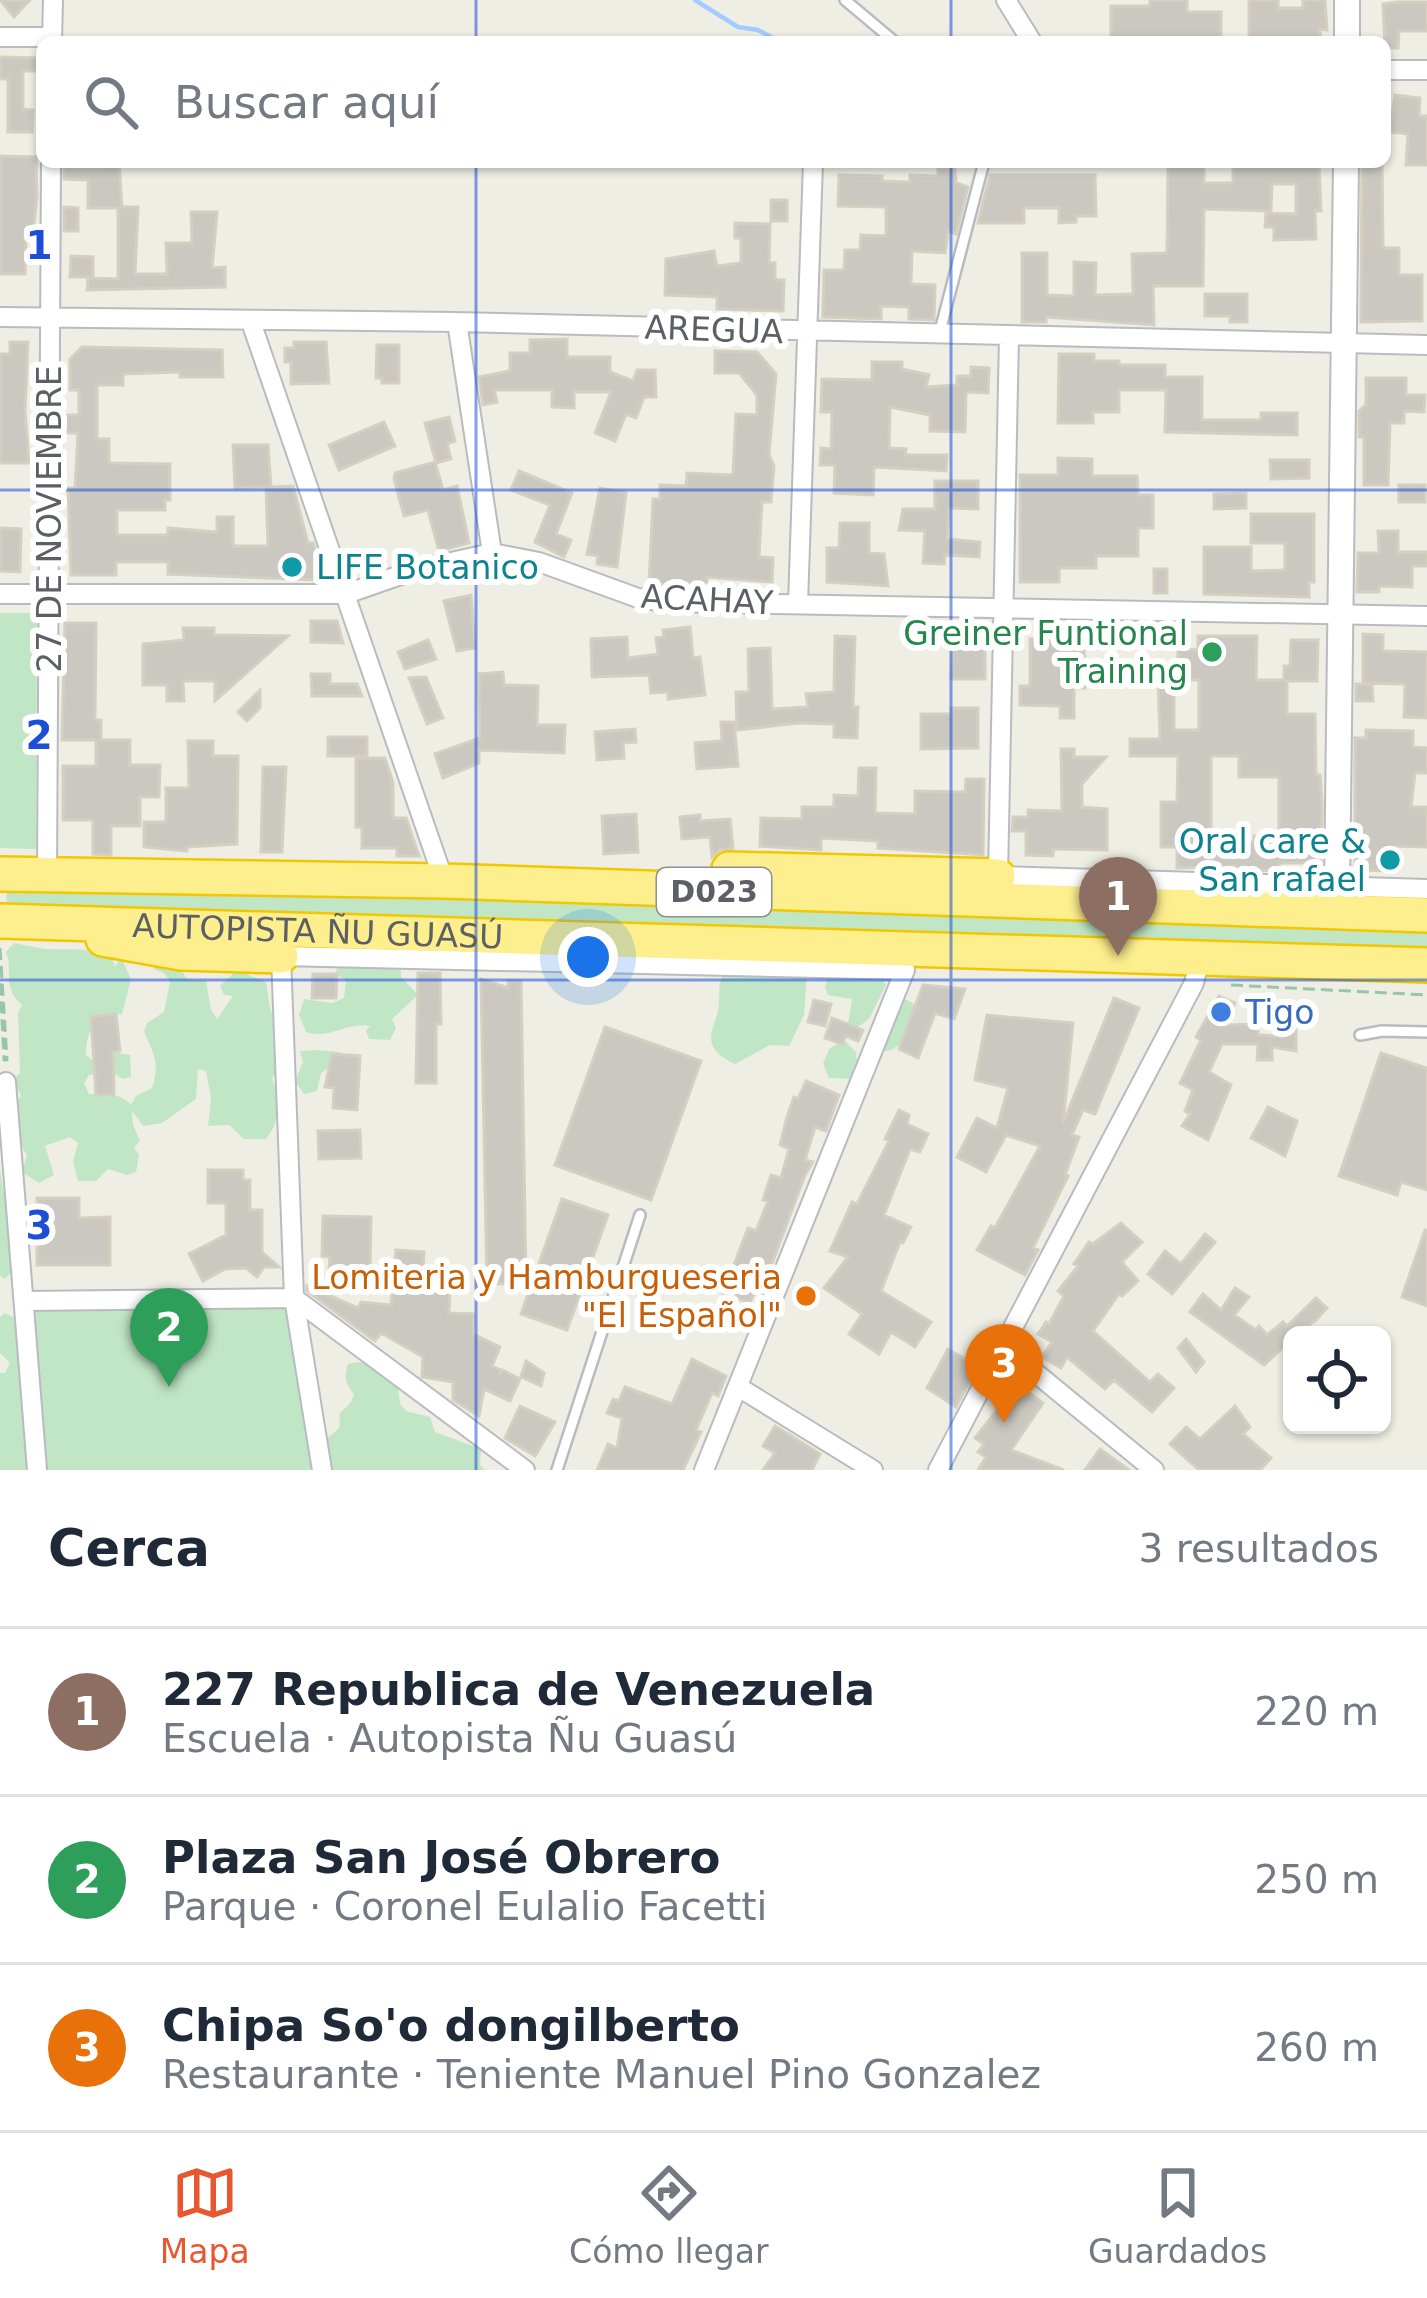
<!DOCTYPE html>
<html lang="es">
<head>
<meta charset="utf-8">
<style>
	:root { --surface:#fff; --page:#f6f6f7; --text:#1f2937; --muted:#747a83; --line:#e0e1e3; --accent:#e95730 }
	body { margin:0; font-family:"DejaVu Sans",sans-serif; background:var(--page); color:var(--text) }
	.controls { position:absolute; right:36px; bottom:36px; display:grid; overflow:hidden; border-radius:18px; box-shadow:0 3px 9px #0004 }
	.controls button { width:108px; height:108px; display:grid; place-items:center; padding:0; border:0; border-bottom:3px solid var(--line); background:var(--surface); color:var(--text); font:60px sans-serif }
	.you { position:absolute; left:588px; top:957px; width:42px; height:42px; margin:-30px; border:9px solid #fff; border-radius:50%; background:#1a73e8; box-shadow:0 0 0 18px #1a73e833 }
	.badge { display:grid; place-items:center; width:78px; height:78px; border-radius:50%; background:var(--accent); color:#fff; font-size:39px; font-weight:700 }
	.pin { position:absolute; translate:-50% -99px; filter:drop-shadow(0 3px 6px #0008) }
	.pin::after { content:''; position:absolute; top:63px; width:42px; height:36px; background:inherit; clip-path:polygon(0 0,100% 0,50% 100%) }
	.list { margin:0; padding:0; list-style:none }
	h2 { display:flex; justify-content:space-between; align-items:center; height:156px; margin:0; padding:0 48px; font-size:51px }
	h2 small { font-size:39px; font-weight:400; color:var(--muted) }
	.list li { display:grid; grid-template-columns:78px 1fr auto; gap:36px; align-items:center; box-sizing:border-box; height:168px; padding:0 48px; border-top:3px solid var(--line) }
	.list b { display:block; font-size:45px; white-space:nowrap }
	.list p { margin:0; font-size:39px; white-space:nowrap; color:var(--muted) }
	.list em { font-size:39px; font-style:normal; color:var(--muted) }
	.icon { flex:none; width:66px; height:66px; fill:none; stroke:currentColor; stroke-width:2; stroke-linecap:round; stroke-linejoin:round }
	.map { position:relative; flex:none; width:1427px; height:1470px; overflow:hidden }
	.search { position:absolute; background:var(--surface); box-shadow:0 3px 9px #0004; left:36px; right:36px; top:36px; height:132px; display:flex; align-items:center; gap:30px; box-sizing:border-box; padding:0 42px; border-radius:18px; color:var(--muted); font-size:45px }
	.sheet { height:660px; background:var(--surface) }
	nav { display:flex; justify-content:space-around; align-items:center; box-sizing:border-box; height:168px; border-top:3px solid var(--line); background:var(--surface); font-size:33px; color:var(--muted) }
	nav a { display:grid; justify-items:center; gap:6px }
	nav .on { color:var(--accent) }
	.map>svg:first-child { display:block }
</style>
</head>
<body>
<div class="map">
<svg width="1427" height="1470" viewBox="0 0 1427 1470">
	<rect width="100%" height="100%" fill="#efeee4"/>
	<path fill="#c0e6c5" d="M0,613H37L36,849L0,848Z
		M6,885L1427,926V955L7,914Z
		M14,943L44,949L109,950L115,967L121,957L131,979L122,1014C96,1015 86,1029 86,1055L93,1061L104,1060L112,1052L130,1055L131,1077L122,1079L114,1073L89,1075L84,1083L89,1094C105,1094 120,1092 131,1105L136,1096L152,1088C160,1063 154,1054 144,1032L147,1023L164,1012L170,982L164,973L154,969L153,960L188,959L182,971L187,979L206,981L211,1010L217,1019L233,996L224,995L220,986L234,973H244L266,982C270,1001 268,1017 283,1032L282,1060L272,1079C281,1097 280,1123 266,1139H244L229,1125L208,1126L211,1098L206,1071L198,1069L196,1099L162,1123L143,1126L132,1111L133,1125L140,1141L134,1147L139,1155L136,1172L127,1175L108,1169L96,1181H78L73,1161L78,1143L70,1137L45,1146L54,1175L39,1183L22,1172L27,1155L17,1139L21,1128L9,1118L0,1136V1092L10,1109L21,1096L13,1079L20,1073L18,1013L22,1005C1,987 14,971 6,952Z
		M338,961L401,967V977L418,995L392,1019L396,1028L390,1040L369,1039L366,1031L370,1026C347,1021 330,1040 306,1032L299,1015L304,999L332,1003L344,998L346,981L336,974Z
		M732,967L759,976L807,973L804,1015L789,1046L770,1045L735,1064C694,1044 718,1028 719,1003C720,986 717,977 732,967Z
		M828,976L883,980L886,985L869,1019L855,1029L848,1024L852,999L828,995L825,987Z
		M895,994L916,1005C910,1026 904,1054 879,1051L890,1020L898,1014Z
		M844,1040L856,1052L858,1073L850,1079L829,1078L823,1064L829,1049Z
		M317,1050L341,1052L339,1061L321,1073L317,1091L304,1094L295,1081L303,1062L300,1051Z
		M0,1169L3,1191L16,1211L8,1233L20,1263L5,1279L0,1276Z
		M290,1301L314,1470H0V1373H5L10,1363L0,1353V1317L5,1313L29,1325L27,1303Z
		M358,1362L373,1364L397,1381L400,1404L406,1411L430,1417L435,1432L481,1449L480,1465L485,1470H332L325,1462L321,1444L339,1428L340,1413L351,1402L354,1394C345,1383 344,1377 348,1364Z"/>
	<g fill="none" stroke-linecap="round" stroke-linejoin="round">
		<path stroke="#a4cbff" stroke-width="4.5" d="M695,0L738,27L758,30L780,42"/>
	</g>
	<path fill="#cac8c1" stroke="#d3d0c2" stroke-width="3" fill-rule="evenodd" d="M0,0H30L14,17Z
		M1150,0H1187V12H1221V42H1111V6H1150Z
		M1249,0H1278V8H1303V0H1325L1327,30L1320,29V42H1249Z
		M1397,2H1427V31H1399L1398,48H1385L1383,4Z
		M0,57L38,58V71H23V109L33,110L32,132H8V79H0Z
		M1395,95L1420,98L1419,116H1427V165H1406L1408,134L1390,132Z
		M0,156L36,157L37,198L33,232H26L25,274H0Z
		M102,162H119L122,207H138L135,274H167L166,243H192L191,212H217L212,268L225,267V287L87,290L88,278L118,279V208H88V180L64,179V167H102Z
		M1168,162H1204V183H1233V162L1319,164L1321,211H1315L1316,239L1274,240V227H1265L1266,213L1296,214V184H1272L1271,211L1204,209L1203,286H1153L1154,325L1046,317V322H1022V253H1047V295L1074,296V262L1096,263L1095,295L1133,294L1132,254L1167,253Z
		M1362,162H1382L1383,248H1399V275H1422V321L1361,322Z
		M938,169H955L956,183L968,187L956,234L948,231L945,253L912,251L911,284L935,285L934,320L909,319V307L881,306V319L823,317L824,270H844L845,250H860L861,235L886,236V207L838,206L839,175L882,176V181L910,182V175L938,176Z
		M990,175H1095L1096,216H1076V222L1059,223V208H1024V223H978Z
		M771,200H787V221H771Z
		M64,207L78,208V231H64Z
		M735,223L770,224L769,263H775V280H784L783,311L717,309V297L665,295L666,259L714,251L717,266L741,263V238H735Z
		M71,256L93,257V277H70Z
		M1205,294H1247V322H1230V316H1205Z
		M567,339V357H610V372L633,381L637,370H655L656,397H644L636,418L626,414L615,441L595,433L611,392H574V408L552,407V390H494L497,402L483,405L479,377L510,371V353H530V340Z
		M10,342H28L25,410L29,463H0V354H10Z
		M294,342H326L329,383L291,384V362H285V348H294Z
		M377,345H399V383H382V378H376Z
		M82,347L222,350L223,377H180V372L123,374V385H97V439H109V463L170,464V500H165V510H117V535H168V528L217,532V517H233V546H268L266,487L235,488L233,445H268L271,487L293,486L308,543H313L317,554V580L168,574V562H116V575H71L68,488H75L78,433H65V415H79V390H70V359Z
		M715,351L757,352L776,374L769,455L774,466L771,502H762L759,557L773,558L772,582L707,577V583L649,585L653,499H660V485L686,486L687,473L733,475L736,414L757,415V395L739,373H715Z
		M1059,354H1094V361H1119V365H1165V377H1202V420H1261V413H1297V435L1165,432L1166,390H1119V412H1093V423H1058Z
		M872,362H902V369L929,375L926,387L957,385V376H971V367L989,368L988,393L966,392L965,432L930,431V415L890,407L889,448L906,449L905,455H947L946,471L874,467L873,495L834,493L835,465H820L821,448L831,449L832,412H821L822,379L872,380Z
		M1366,378H1406V395H1425L1424,412L1404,411V423H1390L1388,485H1364V437H1359V411L1366,405Z
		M449,417L455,441L447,444L451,459L436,463L425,423Z
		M384,422L395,446L339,470L329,445Z
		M1058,458L1092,459V476H1137L1138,495H1153V528H1138V556H1096V568H1059V582H1020V475H1058Z
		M1270,460H1309V478L1271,479Z
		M435,462L443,490L457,486L469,543L439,551L428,510L404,516L394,479L395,473Z
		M519,471L572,493L556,534L571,540L564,557L535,542L550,505L511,490Z
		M935,481H978V509L949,508L947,539L980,542L979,557L945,555L944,564L923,563L925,531L899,530L903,509H935Z
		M1399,485H1425V502H1399Z
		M600,488L626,493L617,567L597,564L598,556L587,554Z
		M1246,493V508L1214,509V494Z
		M1251,514H1314V582H1309V597L1204,594V547H1251V571L1285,570V543H1251Z
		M840,523H869V553L884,554L888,586L827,582V548H839Z
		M0,528L21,529L20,572L0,571Z
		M1378,531H1398V552H1427V566H1412V587L1379,586V592H1357L1358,553H1379Z
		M1154,569H1167V593H1154Z
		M471,595L475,648L457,651L444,601Z
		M311,621H337L343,643L311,642Z
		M65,623H96L95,720H101V740H130V765H160L159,797H140V826H111V855L93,854V820H63V766H96V740H62Z
		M690,627L693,658L700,657L705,695L668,699V692L651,693L649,675L592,677L591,639L627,637L628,658L658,654L656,638L664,637L663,630Z
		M183,628H214V635L288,636L215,701V681H183L184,701H167V685H143V644L184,640Z
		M1363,634L1383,635V651L1427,652L1426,718L1404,717L1405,684L1363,683Z
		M954,635H985V679H951Z
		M835,636L855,637L853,707H858L857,738L834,737V724L798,723L737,730L736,692H749L748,649L770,648L772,709L808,707L806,694L834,692Z
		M1198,636H1257L1256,680H1284V666H1290L1291,640H1318L1317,681H1287V714H1315L1316,775H1320L1322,803L1321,872H1308V863H1279V871L1235,870V866L1177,868V847H1161V802H1177L1178,756H1130V739H1160L1158,677H1174V730H1199V680H1178V649L1198,650ZM1211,756H1239V777H1279V836H1254V842H1211Z
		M1030,639L1074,641V648H1084L1085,688H1074V718H1060V706L1020,705V686H1030Z
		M428,640L436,659L405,669L398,652Z
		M503,672L504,685L538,686L537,725H565L564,753L479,750V763L443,778L435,754L480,738L479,674Z
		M311,674H330V684H357L362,696H312Z
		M426,677L443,718L427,724L409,678Z
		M1356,684H1372L1373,701H1356Z
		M260,690V708L247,721L238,712Z
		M951,708H978V748L921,749V714H951Z
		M721,722H734L738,766L697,769L695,743L722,741Z
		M635,729L636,742L623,743L624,758L597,760L595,732Z
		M1366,730L1413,731V747L1427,748V773H1415L1411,807H1427V847L1396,846L1395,871L1355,870V738H1366Z
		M328,737H367V756H328Z
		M188,741H213V756H238L237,844L187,847V851L144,847V822H166V788H189Z
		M1061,749H1074V757H1106L1082,784V807L1107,809V850L1053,849V856L1026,855V831H1012L1013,817H1028V810L1062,811Z
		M356,758H385L393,783V818H406L419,856H397V848H362V827H356Z
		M263,767H286L282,852H261Z
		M859,768H876L875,813L915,814V791L965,792L966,779H984L983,855L878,848V841L821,838V850L760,846L761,818L802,819V807H834V795L858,796Z
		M636,814L638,852L604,854L602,816Z
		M700,815V821L730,819L733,848L720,850L712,857L710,837L682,839L680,817Z
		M418,973H440L441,1024H436V1083H416Z
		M313,974H337L336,998H312Z
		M481,979L508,988V981H521L526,1283L487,1284Z
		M923,985L965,989L954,1019L935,1013L918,1058L899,1049Z
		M1219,996L1235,1003L1225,1025L1258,1024V1035L1283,1036L1284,1023L1296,1026V1051L1272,1047V1060H1257L1258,1044H1222L1209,1072L1231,1085L1208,1140L1182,1126L1190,1114L1185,1111L1193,1090L1180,1083L1201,1040L1196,1037Z
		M1114,998L1139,1008L1095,1114L1083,1110L1072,1135L1079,1137L1065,1175L1068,1176L1033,1248L1038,1250L1025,1275L977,1250L991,1226L995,1228L1040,1146L1006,1135L986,1172L957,1157L977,1118L997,1128L1008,1088L975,1080L987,1015L1073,1023L1063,1123Z
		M814,1000L831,1004L825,1026L808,1022Z
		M116,1014L120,1051L113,1052L114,1094L96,1095L91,1017Z
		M832,1018L863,1030L858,1041L846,1036L842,1044L825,1038Z
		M605,1027L701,1061L651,1200L555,1165Z
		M1381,1053L1427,1068V1190L1401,1182L1397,1195L1339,1176Z
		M332,1054L360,1056L357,1110L333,1108L334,1088L325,1087Z
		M806,1081L839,1095L826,1131L815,1127L805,1160L813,1162L805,1175L761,1293L755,1291L750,1303L723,1294L748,1228L756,1231L768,1201L763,1200L771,1175L781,1178L789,1149L780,1145L787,1117L794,1097L798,1099Z
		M1268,1107L1297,1121L1285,1156L1251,1138Z
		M899,1110L909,1115L907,1124L928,1134L920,1152L910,1149L884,1215L911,1227L903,1243L900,1242L881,1291L931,1322L915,1347L891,1332L879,1354L849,1334L862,1314L824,1288L848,1257L830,1251L852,1202L857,1204L889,1141L885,1139Z
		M360,1130L361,1158L319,1159L318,1131Z
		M208,1170H243V1180H250V1210H262V1252L279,1267H264L257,1277L246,1268L225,1269L203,1281L189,1254L226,1235V1203H208Z
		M37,1198H79V1218L110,1217V1265H37Z
		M562,1199L608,1215L567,1330L521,1314Z
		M323,1216L371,1217L370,1269L329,1268L330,1257L322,1256Z
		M1121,1223L1142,1242L1122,1262L1138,1281L1122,1296L1119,1294L1093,1331L1150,1382L1158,1374L1174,1388L1152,1412L1114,1380L1105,1389L1067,1357L1061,1368L1042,1357L1052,1342L1038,1334L1046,1322L1049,1324L1064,1296L1058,1291L1078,1266L1074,1264L1089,1242L1093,1244Z
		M1425,1230L1427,1231V1306L1402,1297Z
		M1205,1234L1215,1242L1172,1294L1148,1274L1165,1251L1181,1264Z
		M396,1250L424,1252L422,1288L450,1289L449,1313L474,1314L473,1334L500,1347L492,1366L500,1370V1375L502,1370L520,1379L510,1401L484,1389L479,1416L453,1400V1382L422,1377L423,1357L381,1333L375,1341L307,1291V1286L358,1308L361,1302L391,1305Z
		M1235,1288L1249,1297L1234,1315L1256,1330L1259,1326L1267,1335L1283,1322L1287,1326L1316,1298L1327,1308L1315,1321L1292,1335V1339L1264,1365L1190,1312L1203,1294L1221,1310Z
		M1186,1339L1204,1362L1196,1372L1178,1348Z
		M948,1349L977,1366L956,1407L927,1388Z
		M692,1359L726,1376L718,1396L712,1393L696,1430L701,1432L683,1470H597L608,1444L617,1448L622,1418L607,1413L613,1399L619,1401L625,1387L672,1404Z
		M526,1361L544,1373L541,1386L521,1377Z
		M1014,1382L1043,1403L1011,1450L1064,1470H978L986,1457L978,1452L984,1444L975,1438L1005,1400L1003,1397Z
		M520,1406L555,1422L535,1456L505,1438Z
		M1235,1406L1250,1427L1243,1434L1271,1458L1260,1470H1199L1170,1444L1186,1427L1200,1439Z
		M775,1426L820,1454L812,1470H763L775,1453L763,1446Z
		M1100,1449L1129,1470H1085Z"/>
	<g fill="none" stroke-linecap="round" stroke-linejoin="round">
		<g stroke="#b9bbc0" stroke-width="14">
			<path id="service" d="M845,0L895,42
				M940,331L984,162
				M1360,1035L1382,1031L1427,1032
				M557,1470L640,1215"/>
		</g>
		<g stroke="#b9bbc0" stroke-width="22">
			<path id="minor" d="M1006,0L1032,42
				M0,37H52
				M52,42L53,0
				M1385,70H1427
				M0,317L457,322L1427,345
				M251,322L444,881
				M457,322L492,553
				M1009,335L998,876L1427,889
				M0,594H346L415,570L492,553L539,562L638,598L665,602L1427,616
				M798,604L813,162
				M47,875L51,162
				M6,1082L37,1470
				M24,1301L294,1298L525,1470
				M1004,1347L1154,1470
				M740,1388L873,1470
				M322,1470L294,1298L281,956L905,970L704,1470
				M938,1470L1194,983L1200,958"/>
		</g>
		<g stroke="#b9bbc0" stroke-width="28">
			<path id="tertiary" d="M1347,42V0
				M1337,887L1346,162"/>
		</g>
		<g stroke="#f2c701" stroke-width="38">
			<g id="motorway">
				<path d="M729,869L998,876"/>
				<path d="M0,874L444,881L1427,915"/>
				<path id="s1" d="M0,921L1427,965"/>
				<path d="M103,939L181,953L281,956"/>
			</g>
		</g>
		<path stroke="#98c5ab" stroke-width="3" stroke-dasharray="12 6" stroke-linecap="butt" d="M0,948L7,1060H4L0,978
			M1231,985L1427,995"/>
		<use href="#service" stroke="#fff" stroke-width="9"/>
		<use href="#minor" stroke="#fff" stroke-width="18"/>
		<use href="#tertiary" stroke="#fff" stroke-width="24"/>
		<use href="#motorway" stroke="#fdef8d" stroke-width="33"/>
	</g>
	<path fill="none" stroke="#1d4ed8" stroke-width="3" stroke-opacity="0.55" d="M476,0V42M951,0V42M476,162V1470M951,162V1470M0,490H1427M0,980H1427"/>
	<g fill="#0f9aa8" stroke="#fff" stroke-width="4.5">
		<circle cx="292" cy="567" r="12"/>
		<circle cx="1390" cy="860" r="12"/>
	</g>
	<circle fill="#2e9e5b" stroke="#fff" stroke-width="4.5" cx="1212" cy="652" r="12"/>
	<circle fill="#3f7fe0" stroke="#fff" stroke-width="4.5" cx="1221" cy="1012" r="12"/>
	<circle fill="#e8710a" stroke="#fff" stroke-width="4.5" cx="806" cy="1296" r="12"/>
	<g text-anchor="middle" stroke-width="12" stroke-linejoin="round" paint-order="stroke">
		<rect fill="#fff" stroke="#8d8f93" stroke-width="3" x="657" y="868" width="114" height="48" rx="9"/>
		<g font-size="30" font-weight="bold" fill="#5c5f65">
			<text x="714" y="902">D023</text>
		</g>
		<g font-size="33" fill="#5c5f65" stroke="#fff">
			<text transform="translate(714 329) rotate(2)" y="12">AREGUA</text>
			<text transform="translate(49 519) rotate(-90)" y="12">27 DE NOVIEMBRE</text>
			<text transform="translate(707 599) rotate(3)" y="12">ACAHAY</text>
			<text dy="12" stroke="none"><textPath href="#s1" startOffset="318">AUTOPISTA ÑU GUASÚ</textPath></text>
		</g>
		<g font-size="33" fill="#0d838f" stroke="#fff" text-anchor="start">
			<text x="316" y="579">LIFE Botanico</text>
			<text x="1366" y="853" text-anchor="end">Oral care &amp;<tspan x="1366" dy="38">San rafael</tspan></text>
		</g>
		<g font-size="33" fill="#27864d" stroke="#fff" text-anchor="end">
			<text x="1188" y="645">Greiner Funtional<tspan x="1188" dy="38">Training</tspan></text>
		</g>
		<g font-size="33" fill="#366cbe" stroke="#fff" text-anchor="start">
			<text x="1245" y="1024">Tigo</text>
		</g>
		<g font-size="33" fill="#c56008" stroke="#fff" text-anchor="end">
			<text x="782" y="1289">Lomiteria y Hamburgueseria<tspan x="782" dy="38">"El Español"</tspan></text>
		</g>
	</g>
	<g font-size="39" text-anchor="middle" font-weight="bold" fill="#1d4ed8" stroke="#fff" stroke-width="12" stroke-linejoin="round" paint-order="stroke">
		<text x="39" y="259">1</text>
		<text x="39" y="749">2</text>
		<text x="39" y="1239">3</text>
	</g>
</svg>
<div class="controls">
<button><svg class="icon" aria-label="locate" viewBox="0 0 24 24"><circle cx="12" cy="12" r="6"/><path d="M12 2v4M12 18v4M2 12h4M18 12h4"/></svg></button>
</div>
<div class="you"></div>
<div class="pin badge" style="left:1118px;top:956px;background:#8d6e63">1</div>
<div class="pin badge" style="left:169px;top:1387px;background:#2e9e5b">2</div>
<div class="pin badge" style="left:1004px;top:1423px;background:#e8710a">3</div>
<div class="search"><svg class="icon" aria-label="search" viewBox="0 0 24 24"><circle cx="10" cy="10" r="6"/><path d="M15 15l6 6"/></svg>Buscar aquí</div>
</div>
<section class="sheet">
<h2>Cerca<small>3 resultados</small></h2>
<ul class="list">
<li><span class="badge" style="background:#8d6e63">1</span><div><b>227 Republica de Venezuela</b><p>Escuela · Autopista Ñu Guasú</p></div><em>220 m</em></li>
<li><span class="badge" style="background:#2e9e5b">2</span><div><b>Plaza San José Obrero</b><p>Parque · Coronel Eulalio Facetti</p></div><em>250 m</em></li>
<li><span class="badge" style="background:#e8710a">3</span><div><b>Chipa So'o dongilberto</b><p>Restaurante · Teniente Manuel Pino Gonzalez</p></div><em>260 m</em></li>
</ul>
</section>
<nav>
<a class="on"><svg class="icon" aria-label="map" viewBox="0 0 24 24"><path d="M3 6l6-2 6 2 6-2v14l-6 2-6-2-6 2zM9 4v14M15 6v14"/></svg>Mapa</a>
<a><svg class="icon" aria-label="directions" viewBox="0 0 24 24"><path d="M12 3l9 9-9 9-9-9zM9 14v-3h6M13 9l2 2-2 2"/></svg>Cómo llegar</a>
<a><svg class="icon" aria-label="saved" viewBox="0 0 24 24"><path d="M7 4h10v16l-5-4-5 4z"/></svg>Guardados</a>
</nav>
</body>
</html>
